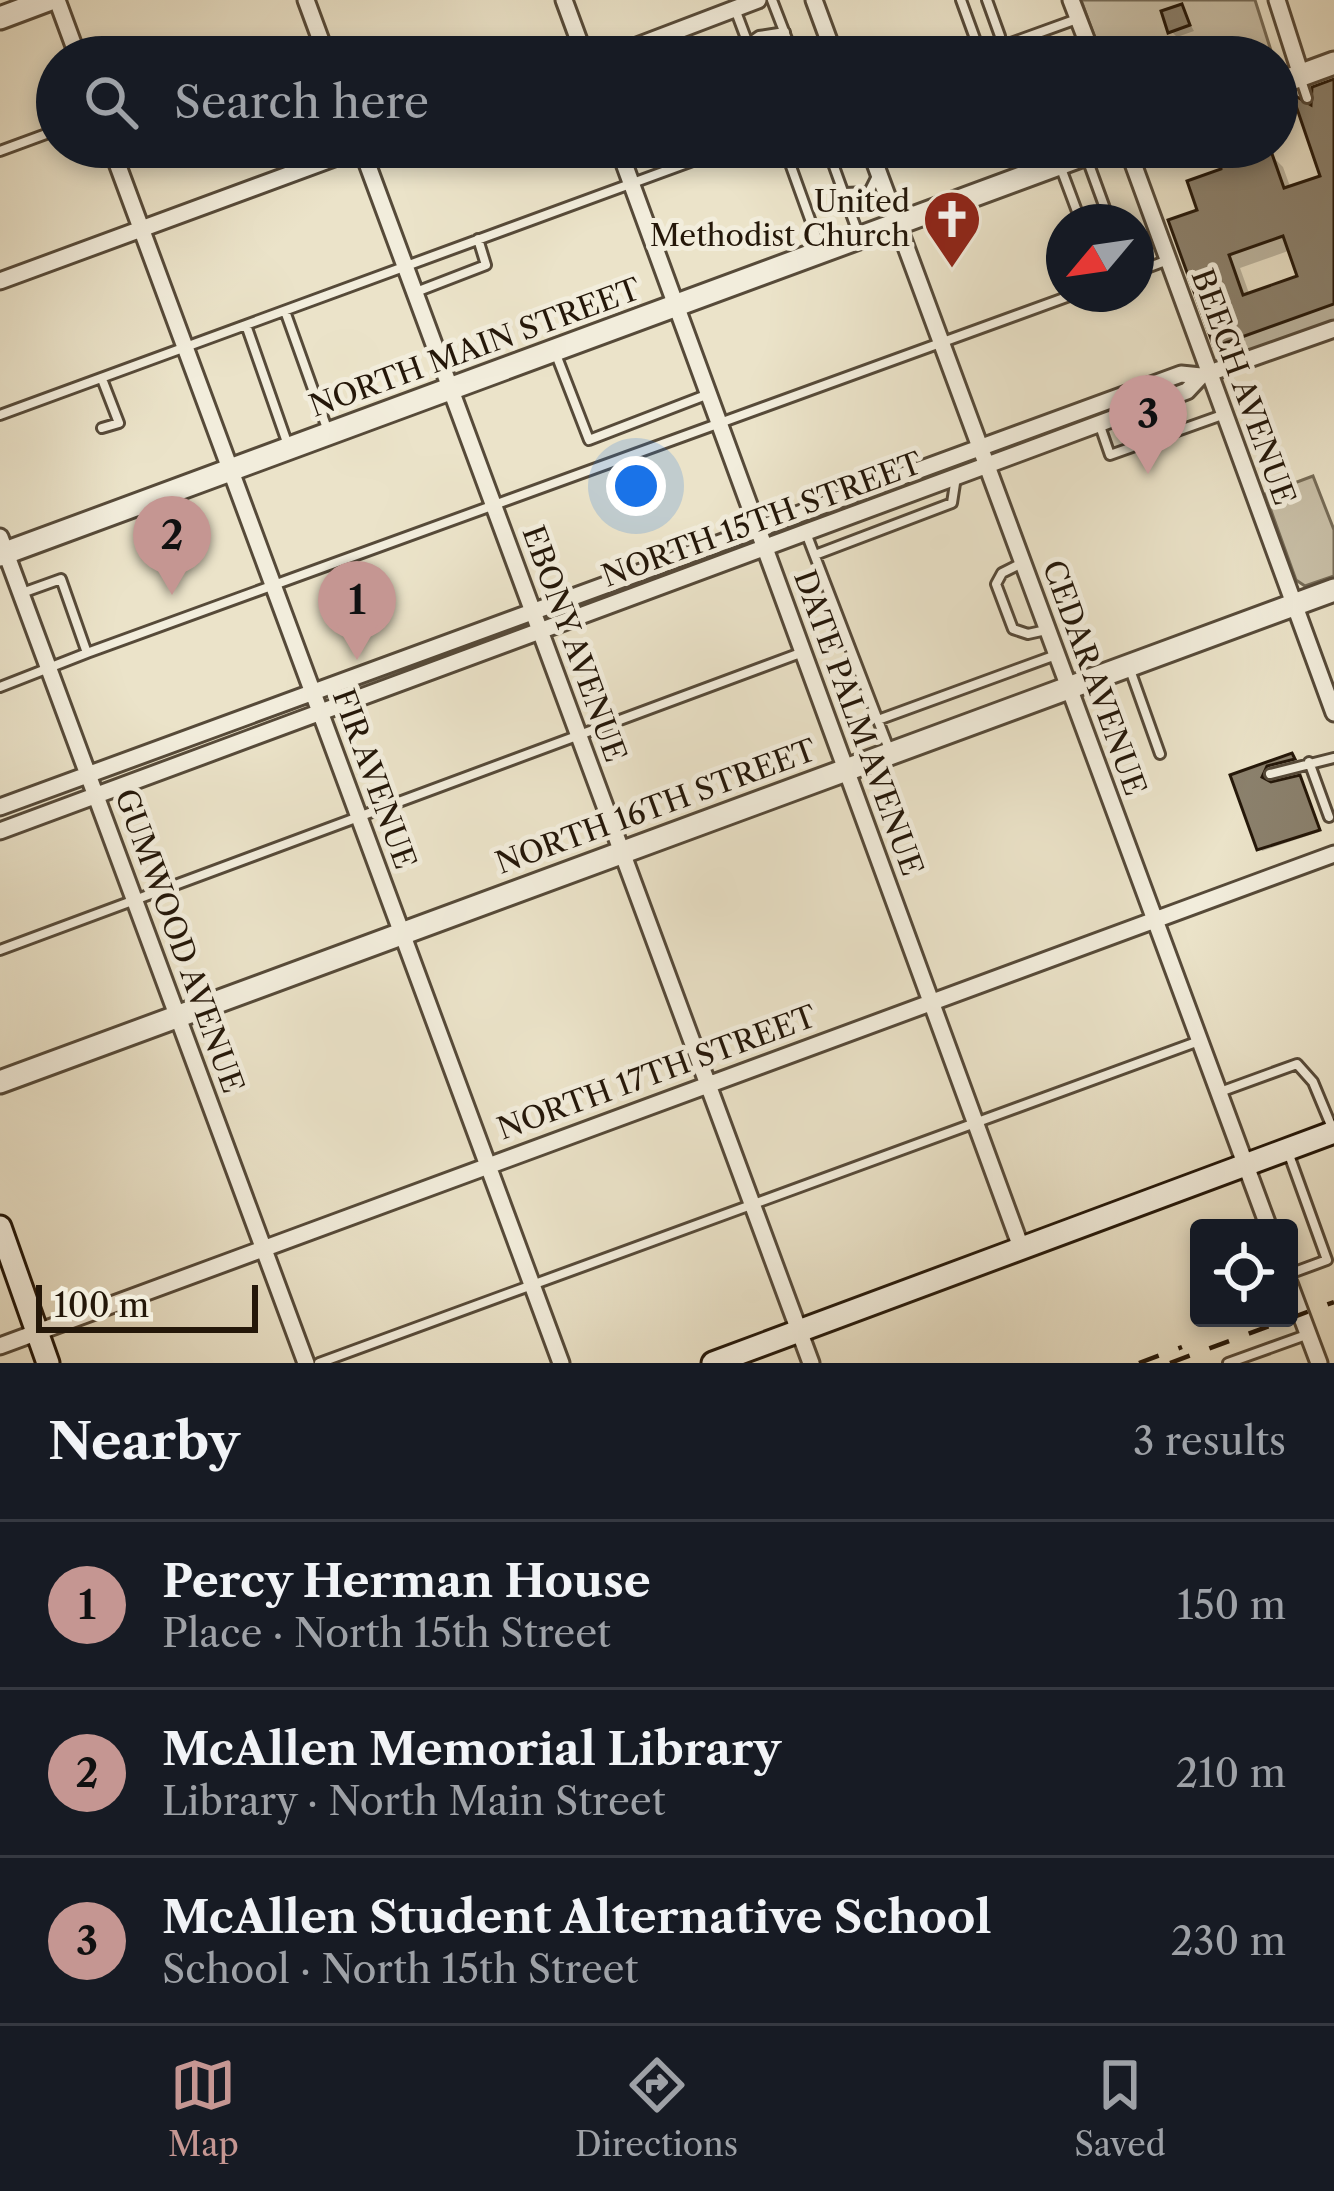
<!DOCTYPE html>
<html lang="en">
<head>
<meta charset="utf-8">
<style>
	:root { --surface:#171b24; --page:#20242c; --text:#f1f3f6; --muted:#9ea1a6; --line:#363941; --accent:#c59692 }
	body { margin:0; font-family:"Libre Caslon Text",serif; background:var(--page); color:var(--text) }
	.controls { position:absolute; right:36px; bottom:36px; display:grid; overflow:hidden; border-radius:12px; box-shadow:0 6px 18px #0003 }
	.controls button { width:108px; height:108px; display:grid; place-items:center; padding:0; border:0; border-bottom:3px solid var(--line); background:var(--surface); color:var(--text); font:60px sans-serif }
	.compass { position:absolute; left:1046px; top:204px; width:108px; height:108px; border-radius:50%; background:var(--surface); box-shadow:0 6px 18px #0003; rotate:241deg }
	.scale { position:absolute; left:36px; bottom:30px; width:222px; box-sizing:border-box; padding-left:12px; border:6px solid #241709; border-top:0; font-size:33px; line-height:42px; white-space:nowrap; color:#241709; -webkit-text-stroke:9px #f2eddc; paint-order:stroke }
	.you { position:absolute; left:636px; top:486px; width:42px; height:42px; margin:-30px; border:9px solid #fff; border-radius:50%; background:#1a73e8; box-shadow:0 0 0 18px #1a73e833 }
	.badge { display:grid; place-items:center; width:78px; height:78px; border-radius:50%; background:var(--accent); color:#111; font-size:39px; font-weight:700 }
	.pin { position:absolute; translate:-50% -99px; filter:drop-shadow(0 3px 6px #0008) }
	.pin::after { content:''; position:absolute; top:63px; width:42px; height:36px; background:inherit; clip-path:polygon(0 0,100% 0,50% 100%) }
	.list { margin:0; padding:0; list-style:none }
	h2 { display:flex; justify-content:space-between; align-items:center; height:156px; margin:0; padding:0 48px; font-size:51px }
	h2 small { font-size:39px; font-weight:400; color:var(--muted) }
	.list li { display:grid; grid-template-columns:78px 1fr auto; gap:36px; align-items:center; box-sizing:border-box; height:168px; padding:0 48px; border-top:3px solid var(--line) }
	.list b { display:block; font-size:45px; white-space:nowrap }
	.list p { margin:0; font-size:39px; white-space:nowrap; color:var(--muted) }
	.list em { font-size:39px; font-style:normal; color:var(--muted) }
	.icon { flex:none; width:66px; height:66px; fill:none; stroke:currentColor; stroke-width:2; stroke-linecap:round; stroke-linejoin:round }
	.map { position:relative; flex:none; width:1334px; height:1363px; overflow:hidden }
	.search { position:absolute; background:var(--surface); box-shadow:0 6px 18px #0003; left:36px; right:36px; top:36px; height:132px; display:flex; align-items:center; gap:30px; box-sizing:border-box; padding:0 42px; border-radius:66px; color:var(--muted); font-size:45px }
	.sheet { height:660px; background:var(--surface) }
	nav { display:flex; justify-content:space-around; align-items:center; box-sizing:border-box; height:168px; border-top:3px solid var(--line); background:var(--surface); font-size:33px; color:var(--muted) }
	nav a { display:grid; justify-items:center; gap:6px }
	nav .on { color:var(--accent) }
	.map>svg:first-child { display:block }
</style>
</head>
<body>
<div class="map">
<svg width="1334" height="1363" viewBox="0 0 1334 1363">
	<rect width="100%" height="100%" fill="#ebe3c9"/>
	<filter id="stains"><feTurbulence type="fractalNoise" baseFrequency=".00167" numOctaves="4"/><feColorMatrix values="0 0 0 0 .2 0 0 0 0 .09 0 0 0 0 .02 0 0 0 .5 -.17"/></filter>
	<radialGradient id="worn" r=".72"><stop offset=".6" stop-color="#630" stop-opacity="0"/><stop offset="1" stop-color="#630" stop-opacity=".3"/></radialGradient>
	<path fill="#c9c0a8" stroke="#766c58" stroke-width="3" d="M1081,0H1255L1273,57H1102Z
		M1313,476L1334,530V576L1305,586L1296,580L1265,494Z"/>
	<path fill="#0003" fill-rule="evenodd" d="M1181,8L1194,31L1177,37L1171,31Z
		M1334,83V319L1229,358L1216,345L1201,211L1223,171L1219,152L1231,148L1242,164L1270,154L1283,167L1291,189L1324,178L1313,110ZM1291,250L1301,278L1250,296L1240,268Z
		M1292,756L1295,761L1268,768L1263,781L1270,785L1301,780L1319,832L1262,851L1234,777Z"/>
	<path fill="#8b816d" stroke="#241709" stroke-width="3" fill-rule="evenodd" d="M1182,4L1190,25L1168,33L1161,11Z
		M1334,79V304L1214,347L1168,220L1197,210L1187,181L1221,169V156L1214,150L1223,147H1229L1239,162L1271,151L1284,188L1320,176L1292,94L1311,105L1312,87ZM1283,236L1297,276L1243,295L1229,255Z
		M1292,753L1295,759L1267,766L1262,777L1271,782L1300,775L1320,830L1257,850L1230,775Z"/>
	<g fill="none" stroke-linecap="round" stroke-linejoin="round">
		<g stroke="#564a39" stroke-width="14">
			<path id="service" d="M772,0L794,57
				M961,0L977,44
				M987,0L1000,36
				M735,9L753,57
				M749,43L759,36L785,32
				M972,57L1077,19
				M1300,77L1307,98
				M541,147L542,148
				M784,147L820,247
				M827,147L859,236
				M1053,147L1081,222
				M1187,147L1196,158L1213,159
				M1237,150L1242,147
				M0,151L57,130
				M1086,156L1110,222
				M845,193L869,192L878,174
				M1136,272L1168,260
				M416,292L486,265L478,239
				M285,311L329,434
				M246,325L289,448
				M555,352L589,440L706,395
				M102,379L119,423L102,428
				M0,415L731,147
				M1100,426L1110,455L1225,414
				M806,533L889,749
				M815,555L952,503L956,477
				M1022,563L1002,573L996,584L1013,629L1028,634L1046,630
				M22,593L61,579L87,653L1075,294
				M1129,667L1160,754
				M0,687L87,653
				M878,720L1056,655
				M1309,762L1329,817
				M1270,774L1334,758
				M0,950L803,652
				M1220,1092L1297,1064L1313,1082L1333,1130
				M1288,1152L1327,1260L1289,1274
				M319,1363L1199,1041
				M1228,1363L1306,1335"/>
		</g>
		<g stroke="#564a39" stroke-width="21">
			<path id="minor" d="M57,0L78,57
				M306,0L327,57
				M564,0L585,57
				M814,0L835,57
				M1071,0L1093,57
				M1277,0L1301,75
				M608,57L758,0
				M111,147L561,1363
				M361,147L811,1363
				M618,147L1022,1250
				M869,147L1269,1228
				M1127,147L1334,713
				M0,281L364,147
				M0,537L306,1363
				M0,807L1181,374L1201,376L1334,329
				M0,831L1187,391L1201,376
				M1289,1283L1319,1363
				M0,1346L1334,854"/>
		</g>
		<g stroke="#564a39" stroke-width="27">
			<path id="tertiary" d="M0,18L48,0
				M1277,84L1334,63
				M0,555L1105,147
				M0,1082L1334,590"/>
		</g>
		<g stroke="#241709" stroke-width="27">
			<path id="secondary" d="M0,1227L48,1363
				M713,1363L1334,1132"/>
		</g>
		<use href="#service" stroke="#f2eddc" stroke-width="8"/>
		<use href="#minor" stroke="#f2eddc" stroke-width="15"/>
		<use href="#tertiary" stroke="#f2eddc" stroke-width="21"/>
		<use href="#secondary" stroke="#f2eddc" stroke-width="21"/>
		<path stroke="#241709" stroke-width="4.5" stroke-dasharray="21 21" stroke-linecap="butt" d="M1139,1363L1182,1347
			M1170,1363L1334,1302"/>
	</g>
	<defs>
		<g id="church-pin" transform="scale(3)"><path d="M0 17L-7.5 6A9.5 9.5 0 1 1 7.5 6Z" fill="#8f2418" stroke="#f2eddc"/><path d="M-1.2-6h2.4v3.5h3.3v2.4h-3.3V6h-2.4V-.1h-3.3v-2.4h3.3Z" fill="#fff"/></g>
	</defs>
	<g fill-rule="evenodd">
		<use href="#church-pin" x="952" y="219"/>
	</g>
	<g text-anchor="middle" stroke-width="10" stroke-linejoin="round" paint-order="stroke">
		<g font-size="30" fill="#241709" stroke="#f2eddc" text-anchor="end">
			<text x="910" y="212">United<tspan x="910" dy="34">Methodist Church</tspan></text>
		</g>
		<g font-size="30" fill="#241709" stroke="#f2eddc">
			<text transform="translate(475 348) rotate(-20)" y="10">NORTH MAIN STREET</text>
			<text transform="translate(1243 387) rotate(70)" y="10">BEECH AVENUE</text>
			<text transform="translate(762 520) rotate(-20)" y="10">NORTH 15TH STREET</text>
			<text transform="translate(574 644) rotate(70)" y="10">EBONY AVENUE</text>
			<text transform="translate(1094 678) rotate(70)" y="10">CEDAR AVENUE</text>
			<text transform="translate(858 723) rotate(70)" y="10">DATE PALM AVENUE</text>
			<text transform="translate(374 779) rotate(70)" y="10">FIR AVENUE</text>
			<text transform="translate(656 807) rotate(-20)" y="10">NORTH 16TH STREET</text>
			<text transform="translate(179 941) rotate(70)" y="10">GUMWOOD AVENUE</text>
			<text transform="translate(657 1073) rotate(-20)" y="10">NORTH 17TH STREET</text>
		</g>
	</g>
	<rect width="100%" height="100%" filter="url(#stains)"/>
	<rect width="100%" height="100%" fill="url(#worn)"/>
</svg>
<div class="controls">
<button><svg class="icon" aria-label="locate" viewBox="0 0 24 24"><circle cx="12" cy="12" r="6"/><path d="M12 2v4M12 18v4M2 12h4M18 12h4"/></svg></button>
</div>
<svg class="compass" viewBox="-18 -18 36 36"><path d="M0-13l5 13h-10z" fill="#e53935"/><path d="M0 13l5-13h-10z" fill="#9ea1a6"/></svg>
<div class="scale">100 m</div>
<div class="you"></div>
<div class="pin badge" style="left:357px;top:660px">1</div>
<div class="pin badge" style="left:172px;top:595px">2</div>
<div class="pin badge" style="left:1148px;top:474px">3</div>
<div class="search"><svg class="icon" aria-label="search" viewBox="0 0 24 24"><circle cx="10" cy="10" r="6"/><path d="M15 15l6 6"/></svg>Search here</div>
</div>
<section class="sheet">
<h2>Nearby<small>3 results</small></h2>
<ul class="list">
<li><span class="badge">1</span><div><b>Percy Herman House</b><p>Place · North 15th Street</p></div><em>150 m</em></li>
<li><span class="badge">2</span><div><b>McAllen Memorial Library</b><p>Library · North Main Street</p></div><em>210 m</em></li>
<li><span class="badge">3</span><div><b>McAllen Student Alternative School</b><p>School · North 15th Street</p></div><em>230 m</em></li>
</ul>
</section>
<nav>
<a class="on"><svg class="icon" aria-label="map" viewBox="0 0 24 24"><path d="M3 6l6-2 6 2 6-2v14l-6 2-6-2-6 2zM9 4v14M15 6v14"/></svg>Map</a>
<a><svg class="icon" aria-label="directions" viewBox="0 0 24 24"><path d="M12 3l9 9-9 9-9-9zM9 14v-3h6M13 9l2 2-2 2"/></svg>Directions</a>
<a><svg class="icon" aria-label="saved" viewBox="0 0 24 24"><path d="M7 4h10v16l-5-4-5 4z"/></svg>Saved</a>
</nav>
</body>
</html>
